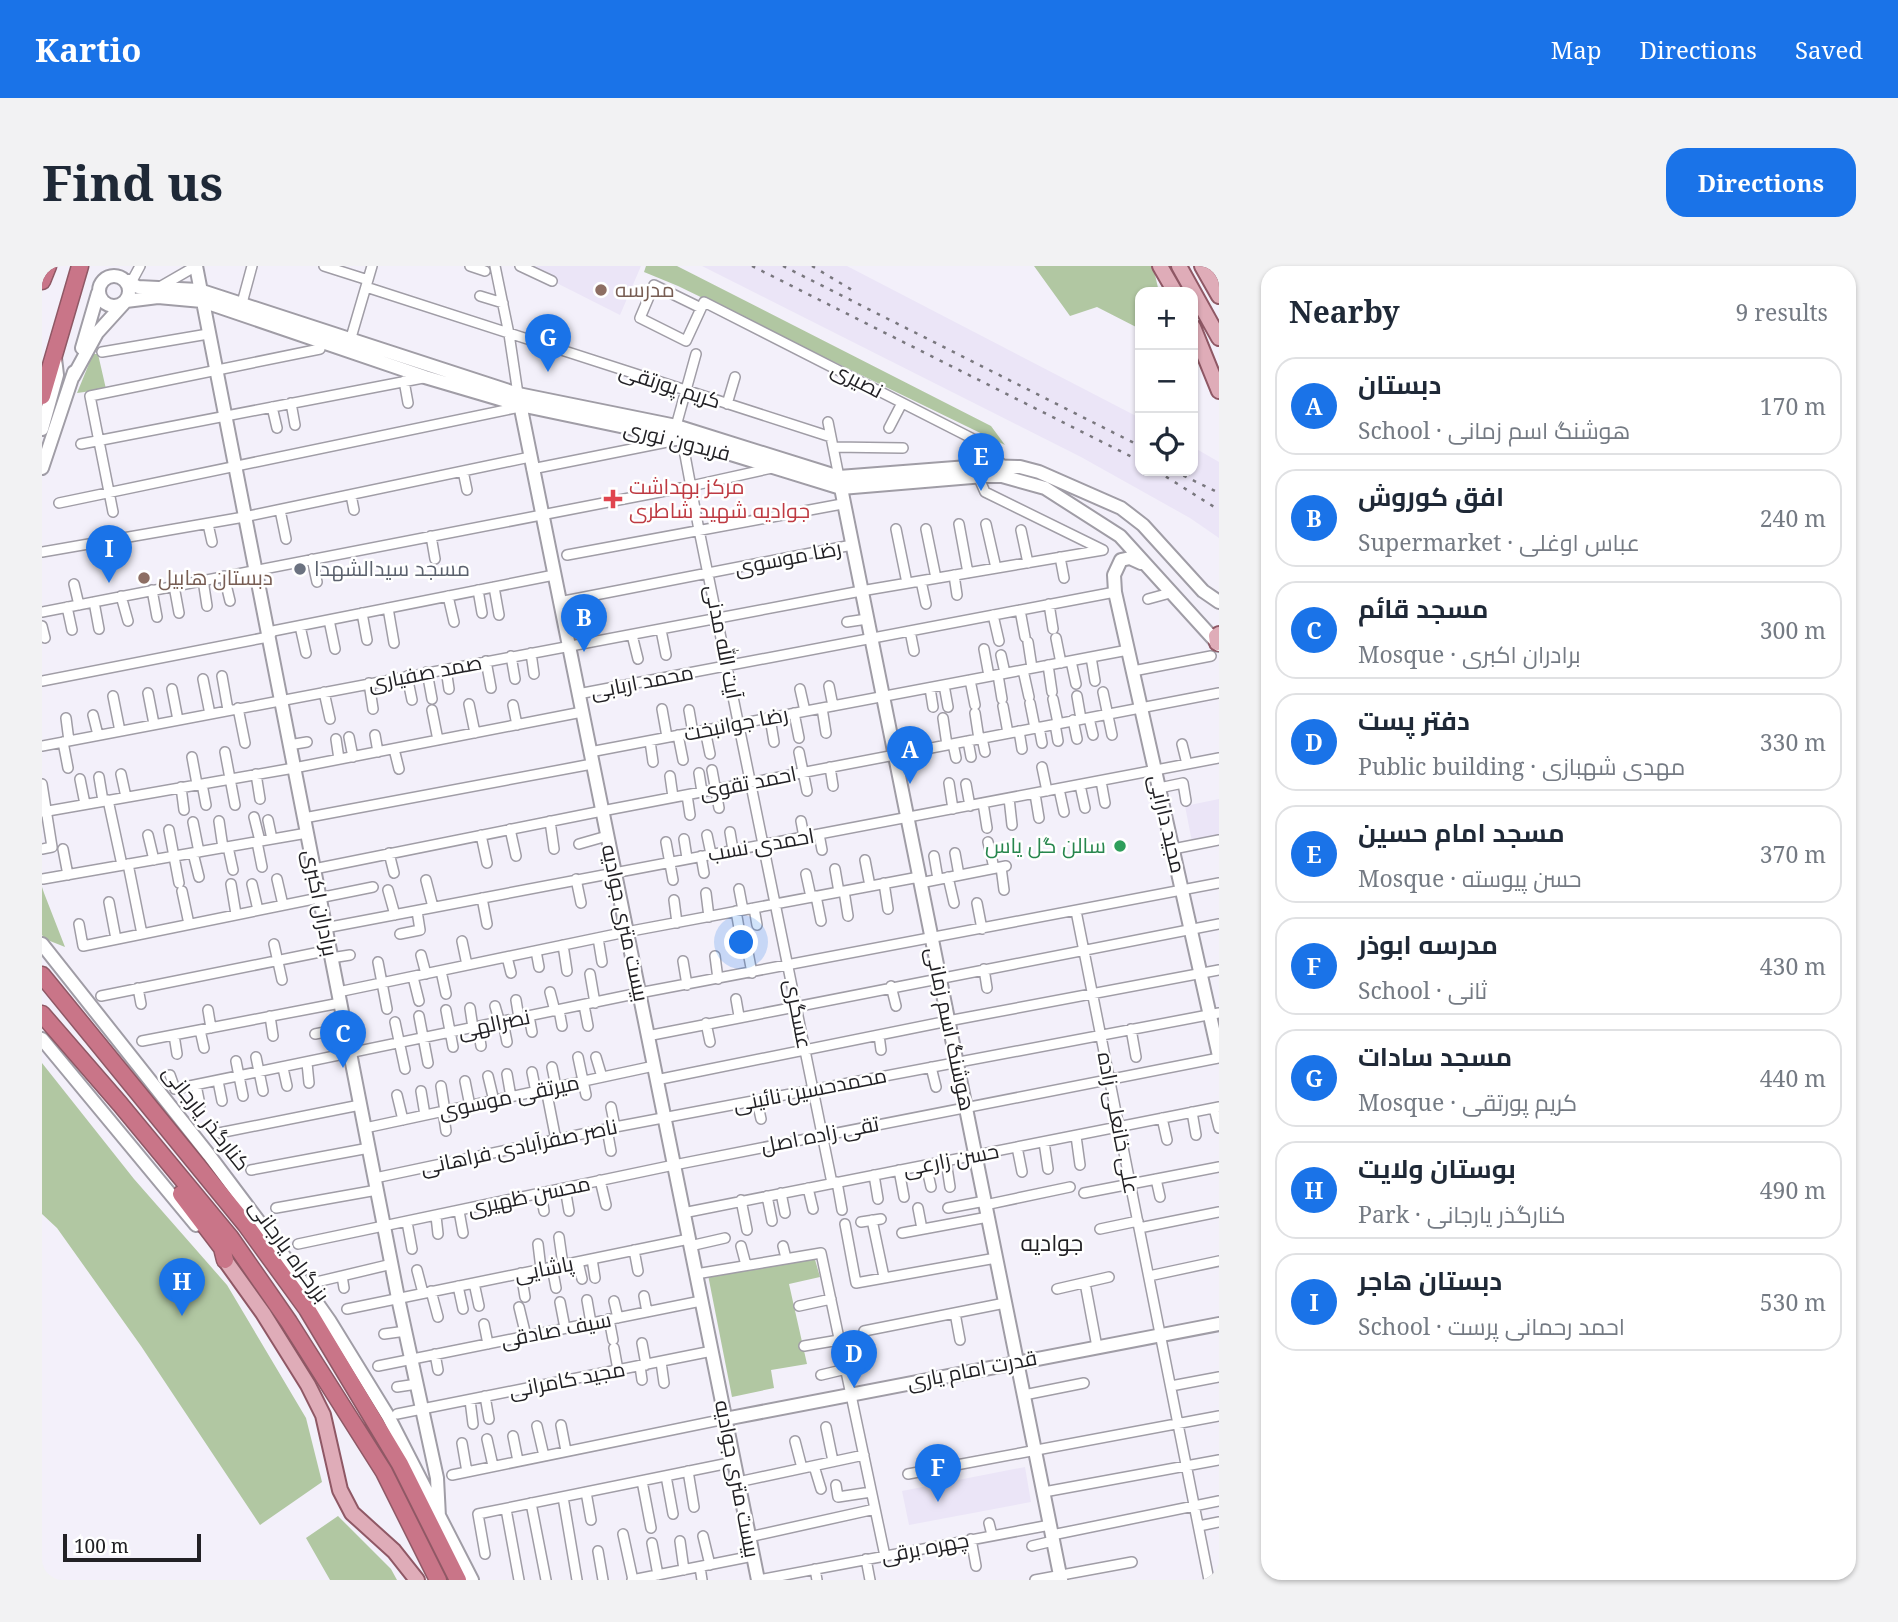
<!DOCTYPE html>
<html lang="en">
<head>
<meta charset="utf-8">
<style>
	:root { --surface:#fff; --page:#f2f2f3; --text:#1f2937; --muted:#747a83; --line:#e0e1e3; --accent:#1a73e8 }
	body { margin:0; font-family:"Noto Serif",Cairo,serif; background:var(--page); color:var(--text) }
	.controls { position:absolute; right:21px; top:21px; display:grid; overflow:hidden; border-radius:14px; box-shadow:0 2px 5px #0004 }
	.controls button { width:63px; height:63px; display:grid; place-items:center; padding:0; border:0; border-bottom:2px solid var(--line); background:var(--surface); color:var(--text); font:35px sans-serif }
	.scale { position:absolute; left:21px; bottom:18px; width:138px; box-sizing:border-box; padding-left:7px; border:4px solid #222125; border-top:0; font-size:19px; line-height:24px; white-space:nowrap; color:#222125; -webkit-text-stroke:5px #fff; paint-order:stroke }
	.you { position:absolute; left:700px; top:677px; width:24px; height:24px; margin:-18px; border:5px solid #fff; border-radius:50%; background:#1a73e8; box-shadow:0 0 0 10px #1a73e833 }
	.badge { display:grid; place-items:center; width:46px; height:46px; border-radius:50%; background:var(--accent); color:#fff; font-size:23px; font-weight:700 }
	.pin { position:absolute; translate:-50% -58px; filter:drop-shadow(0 2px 4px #0008) }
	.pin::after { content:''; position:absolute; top:37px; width:24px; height:21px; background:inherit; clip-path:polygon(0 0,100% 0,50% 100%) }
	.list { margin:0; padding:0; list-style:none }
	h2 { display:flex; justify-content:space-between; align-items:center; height:91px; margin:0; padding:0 28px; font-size:30px }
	h2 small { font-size:23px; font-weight:400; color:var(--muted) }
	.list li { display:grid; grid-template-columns:46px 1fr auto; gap:21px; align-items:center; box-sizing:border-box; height:98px; margin:0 14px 14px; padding:0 14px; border:2px solid var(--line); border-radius:21px }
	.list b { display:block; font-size:26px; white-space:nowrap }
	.list p { margin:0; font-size:23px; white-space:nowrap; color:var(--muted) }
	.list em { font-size:23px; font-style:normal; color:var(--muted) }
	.icon { flex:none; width:38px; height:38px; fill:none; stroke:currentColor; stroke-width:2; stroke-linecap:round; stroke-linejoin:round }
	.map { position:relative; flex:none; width:1177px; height:1314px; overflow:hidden; border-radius:21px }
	header { display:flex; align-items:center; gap:42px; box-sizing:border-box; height:98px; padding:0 35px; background:var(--accent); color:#fff }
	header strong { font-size:33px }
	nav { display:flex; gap:38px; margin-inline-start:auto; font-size:24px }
	.intro { display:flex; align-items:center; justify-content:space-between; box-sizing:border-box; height:168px; padding:0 42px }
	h1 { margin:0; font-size:49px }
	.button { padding:18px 32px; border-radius:21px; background:var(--accent); color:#fff; font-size:24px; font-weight:700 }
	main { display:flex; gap:42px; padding:0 42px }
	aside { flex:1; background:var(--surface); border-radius:21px; box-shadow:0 2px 5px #0004 }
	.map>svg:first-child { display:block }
</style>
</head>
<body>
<header>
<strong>Kartio</strong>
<nav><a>Map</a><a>Directions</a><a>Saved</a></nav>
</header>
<div class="intro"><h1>Find us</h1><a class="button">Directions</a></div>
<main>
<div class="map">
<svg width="1177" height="1314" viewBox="0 0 1177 1314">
	<rect width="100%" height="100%" fill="#f3f0fa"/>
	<path fill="#ebe5f7" d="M481,0H599L578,49Z
		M660,0H805L1094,150L1098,152V205H1151V181L1177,196V272L1148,252L1039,191Z
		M1177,533V571L1150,576L1143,540Z
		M983,1201L989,1236L867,1259L860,1225Z"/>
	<path fill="#b1c7a2" d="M604,0H635L949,160L963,179L636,20L602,6Z
		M992,0H1111L1117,26H1098V63L1055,41L1028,50Z
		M51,88H56L64,123L35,127Z
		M0,621L2,627L23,681L3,673L0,669Z
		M0,797L92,913L185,1019L264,1152L280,1216L218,1259L99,1080L15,962L0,948Z
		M772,990L778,1011L747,1018L765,1098L729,1104L732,1122L690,1131L666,1009Z
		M296,1250L349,1303L355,1314H288L264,1272Z"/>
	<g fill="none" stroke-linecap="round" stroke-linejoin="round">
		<g stroke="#a09da6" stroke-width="12">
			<path id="street" d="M282,0L326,14
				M428,0L443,5
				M453,0L467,68L476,128
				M478,0L510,15
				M83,14L91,13L98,0
				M324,21L789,171
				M116,22L154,0
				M438,30L461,37
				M200,37L210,0
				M659,42L612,19L598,52L644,75L662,36L945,180L961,200
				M308,75L330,0
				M60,86L166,68
				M362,115L366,137
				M249,137L253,159
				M685,138L693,111
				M230,141L235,162
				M786,156L797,211
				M634,160L654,88
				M847,162L860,137
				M39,178L381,112
				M791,181L861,182
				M490,203L640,173L657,264L790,917
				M421,205L425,224
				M936,210L943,226L1061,284
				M309,229L312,244
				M17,237L478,141
				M238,244L244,273
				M71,246L48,130L278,83
				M166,258L170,276
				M917,258L926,307
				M944,258L954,302
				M854,263L865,317
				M884,263L894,312
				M979,264L986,297
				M389,270L393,293
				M0,286L202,251L488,191
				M525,289L800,238
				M1018,291L1022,312
				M270,293L275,316
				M912,309L915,329
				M182,310L188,335
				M161,314L165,340
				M879,315L884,338
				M32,318L37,339
				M132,320L137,347
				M452,321L457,349
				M110,324L115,351
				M436,324L440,347
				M79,330L86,355
				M406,330L412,356
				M1106,333L1128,327
				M52,336L57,363
				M517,336L810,279
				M1007,338L1011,363
				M25,341L30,364
				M346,342L352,377
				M978,344L983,371
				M0,346L649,220L730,202
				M320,347L325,374
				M951,349L957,375
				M287,354L293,383
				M805,356L825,353
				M0,360L3,372
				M258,360L264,387
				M619,364L624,389
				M868,365L872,385
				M590,369L596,393
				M1014,372L1019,397
				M986,376L990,402
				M942,383L947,410
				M489,387L492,408
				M959,389L963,407
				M469,390L473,413
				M1049,391L1053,415
				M444,395L449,422
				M1029,395L1034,418
				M1006,399L1010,426
				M404,403L407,423
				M981,404L987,431
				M1091,405L1169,390
				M385,406L390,433
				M956,409L960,433
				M180,410L186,444
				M365,410L370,434
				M161,413L168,448
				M928,414L933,439
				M0,415L226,371L231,365L512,309
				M327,417L331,443
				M902,419L906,441
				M787,420L791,440
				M888,422L891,441
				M130,423L136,454
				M758,423L763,445
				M282,426L288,453
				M1061,426L1070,469
				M106,427L112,458
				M536,428L1073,326
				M71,430L78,465
				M1035,430L1039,453
				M1011,433L1016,457
				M988,437L993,462
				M427,438L433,467
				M471,439L475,459
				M961,440L966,467
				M196,442L203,477
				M780,442L784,467
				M620,443L625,471
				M390,444L396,474
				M647,444L651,467
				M752,447L757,472
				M933,447L937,473
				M51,449L56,469
				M24,452L27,475
				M728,452L732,476
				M901,452L905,479
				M1047,452L1051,469
				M1031,454L1035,473
				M1013,458L1016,475
				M997,461L1000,477
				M663,464L668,488
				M977,465L980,483
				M333,469L336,486
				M636,469L641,494
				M307,471L311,491
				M940,472L943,486
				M294,473L297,493
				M608,475L611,496
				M926,475L929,491
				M21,476L26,502
				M911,478L914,492
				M1140,478L1145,498
				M247,479L265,476
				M0,480L819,325L1061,284
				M352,483L357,503
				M183,486L193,539
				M548,486L1086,384
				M757,486L765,525
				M150,491L155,518
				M788,501L791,520
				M1000,501L1005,525
				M670,504L677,542
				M657,507L660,526
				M79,508L84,531
				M214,508L218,533
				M628,510L631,531
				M57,511L61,535
				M38,513L43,538
				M1059,515L1063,537
				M907,517L911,543
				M0,518L10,581L0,583
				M160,518L164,539
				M924,518L928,540
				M1038,519L1043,542
				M139,521L142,544
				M1117,522L1141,517L1144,535
				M1017,523L1022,546
				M993,528L997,552
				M645,529L648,549
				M967,532L970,559
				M66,534L80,599
				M941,537L945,562
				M0,546L252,502L540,446
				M212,551L218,575
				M262,552L550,498
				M226,554L230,573
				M177,555L181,582
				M508,555L512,583
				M759,555L762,571
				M151,556L157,586
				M468,563L474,590
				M127,564L137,617
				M688,566L691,584
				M777,568L780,584
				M106,569L112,594
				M439,569L445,597
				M665,569L669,588
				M642,573L645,592
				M215,576L220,601
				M624,576L631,614
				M946,576L952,602
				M537,578L565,570
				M186,581L191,604
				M21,583L26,609
				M1131,583L1177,574
				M151,587L157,611
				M347,587L352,607
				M913,587L917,609
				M659,590L662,607
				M892,590L896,613
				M823,594L828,620
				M86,598L100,668
				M959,601L962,624
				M272,603L560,545L1177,427
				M793,603L797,626
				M764,608L769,631
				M906,611L912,637
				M1,613L265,567
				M235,613L241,639
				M534,613L539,637
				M384,614L391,641
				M842,617L846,643
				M878,617L964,600
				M189,618L194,648
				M210,618L216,644
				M697,623L701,644
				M346,624L353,649
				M140,625L147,658
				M802,625L806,650
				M664,627L667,651
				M774,630L779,655
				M440,632L445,658
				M632,634L635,657
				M67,636L74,673
				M935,637L940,663
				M712,642L715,659
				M694,645L697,662
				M1034,645L1167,1314
				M37,658L41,680L331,621
				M283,662L1177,492
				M358,668L378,664L375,645
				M556,672L560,696
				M420,675L425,699
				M232,678L240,714
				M521,679L525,705
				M494,685L497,701
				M706,686L710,707
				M379,689L384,708
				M673,690L676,713
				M465,691L469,707
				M289,692L308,689
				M641,695L645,719
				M336,696L345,743
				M942,703L945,722
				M399,705L404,728
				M548,708L553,737
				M371,711L377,735
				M849,720L854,740
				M96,722L99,738
				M296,726L584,666L877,611
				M508,726L513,745
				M59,730L288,684
				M694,733L697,750
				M474,734L477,752
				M542,739L546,760
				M453,740L458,757
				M428,742L431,762
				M166,744L169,762
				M404,744L411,781
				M517,744L520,760
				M228,750L231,770
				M377,750L386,797
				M487,750L490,766
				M353,756L363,803
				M461,756L465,776
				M664,757L668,776
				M436,761L439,780
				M1089,763L1094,791
				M158,764L162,782
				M273,768L303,762
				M132,769L135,788
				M837,769L839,784
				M605,770L1177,658
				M100,775L298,737
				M214,791L221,825
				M536,791L544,829
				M554,791L560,811
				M194,795L201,830
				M265,797L267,817
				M510,801L514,821
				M889,801L894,821
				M241,802L245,820
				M490,806L494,826
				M465,808L469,831
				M128,809L133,823L597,727L1177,617
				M446,810L452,835
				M614,814L906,755L1177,704
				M176,815L180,835
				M423,815L428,840
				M154,819L158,839
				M399,820L403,845
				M504,823L514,874
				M379,825L383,849
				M355,829L361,854
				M715,835L719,853
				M569,841L573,861
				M1172,842L1177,862
				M401,845L404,865
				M1150,846L1154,869
				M1120,852L1125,874
				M323,862L612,800
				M565,863L569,885
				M177,867L318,839
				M1034,870L1038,899
				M1002,876L1006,903
				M975,881L980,906
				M904,895L908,921
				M884,899L889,921
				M209,904L327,882
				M857,904L862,931
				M832,909L836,933
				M333,912L573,861L1177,747
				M1114,913L1118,931
				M558,914L564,939
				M795,916L800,944
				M523,922L527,945
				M766,922L771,943
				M499,927L502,945
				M739,927L743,947
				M1042,927L1177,901
				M725,930L730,955
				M699,934L705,964
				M943,939L1028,921
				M234,942L335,924
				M876,942L880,963
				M906,942L943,935
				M417,945L421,967
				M641,947L1177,841
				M394,950L396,968
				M830,954L842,1011
				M365,956L370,983
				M819,956L839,953
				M803,958L814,1017L954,992
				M1097,962L1177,946
				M1058,963L1096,955
				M860,967L946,951
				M517,971L521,999
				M256,978L632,899L1177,792
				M496,978L499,1003
				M648,980L683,972
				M699,980L704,999
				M741,980L744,992
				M592,984L596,1005
				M550,993L553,1012
				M536,996L540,1013
				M510,1001L514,1022
				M375,1004L381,1027
				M479,1007L483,1031
				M654,1008L779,987L843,1290
				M300,1010L302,1022
				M1107,1010L1177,995
				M432,1017L437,1040
				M1043,1017L1055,1081
				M262,1019L350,998
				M416,1020L421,1043
				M1015,1023L1067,1011
				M389,1025L396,1051
				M602,1030L605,1046
				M545,1034L549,1057
				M572,1035L576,1052
				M518,1036L523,1062
				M757,1040L789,1033
				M477,1041L484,1070
				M305,1043L647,973
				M913,1047L918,1074
				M567,1053L571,1074
				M442,1058L446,1078
				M822,1065L963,1037
				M342,1068L364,1065
				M600,1077L604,1099
				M762,1080L797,1074
				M572,1082L576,1104
				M393,1088L396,1104
				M619,1096L622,1117
				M336,1100L659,1035
				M598,1100L600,1114
				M779,1109L804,1103
				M1129,1120L1177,1111
				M355,1121L375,1118
				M982,1129L1042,1117
				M443,1130L447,1153
				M428,1134L431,1158
				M355,1148L670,1085
				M519,1159L524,1185
				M495,1160L502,1190
				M784,1161L791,1195
				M471,1170L476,1195
				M445,1173L451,1200
				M753,1175L760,1202
				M420,1177L425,1206
				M772,1200L779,1223
				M646,1205L652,1241
				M866,1208L1177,1150
				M410,1209L683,1153
				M624,1210L631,1248
				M600,1215L609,1262
				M696,1216L822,1189
				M794,1219L796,1231L829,1226
				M544,1226L549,1254
				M1002,1226L1177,1194
				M521,1231L535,1314
				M489,1237L504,1314
				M464,1243L477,1314
				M947,1257L950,1269
				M1157,1260L1177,1256
				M581,1268L591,1314
				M1010,1269L1177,1235
				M661,1270L668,1299
				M707,1271L833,1243
				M929,1273L934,1300
				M638,1275L642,1304
				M610,1277L616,1309
				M990,1280L1011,1275
				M556,1285L561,1314
				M443,1288L436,1248L692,1196
				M824,1293L828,1314
				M658,1301L660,1314
				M773,1303L775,1314
				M590,1314L711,1290
				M716,1314L1008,1259
				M993,1314L1090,1296"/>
		</g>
		<g stroke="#a09da6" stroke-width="16">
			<path id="secondary" d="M154,0L356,1032L395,1212L397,1251
				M57 25a15 15 0 1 1 30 0a15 15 0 1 1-30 0Z
				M84,15L96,21L157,24L476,128L634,160L797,211L939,200L978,201L997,206L1079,242L1101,259L1161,325L1177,336
				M40,82L56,27
				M31,111L55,67L84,35L116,31L160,35L383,111L478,139L640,173L799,222L942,210H960L1003,222L1078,270L1177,379
				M476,128L716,1314
				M0,163L15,109L13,92
				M0,202L32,106
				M798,217L1019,1314
				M1099,297L1088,292L1079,294L1072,309L1073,326L1177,790
				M0,678L167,889L230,973L287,1054L346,1150L430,1314
				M0,773L154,959
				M683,1153L1177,1058"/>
		</g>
		<g stroke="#8f5865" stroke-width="18">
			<path id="primary" d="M1118,0L1133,26
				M1137,0L1177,72
				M1160,0L1177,30
				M1151,61L1177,125
				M1175,377L1174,370L1177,368
				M183,994L221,1047L266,1119L281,1149L298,1224L310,1247L352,1285L375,1314"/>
		</g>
		<g stroke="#8f5865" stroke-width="19">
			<path id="highway" d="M0,15L6,0
				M0,130L38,0
				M0,709L204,959L265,1043L358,1198L416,1314
				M0,748L78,838L188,971L247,1056L342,1206L396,1314
				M139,928L180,982L183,994"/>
		</g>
		<use href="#street" stroke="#fff" stroke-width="9"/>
		<use href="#secondary" stroke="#fff" stroke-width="12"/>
		<use href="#primary" stroke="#dfacb8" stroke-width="14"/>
		<use href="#highway" stroke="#c97588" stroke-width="16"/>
		<path stroke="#79777e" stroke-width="2.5" stroke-dasharray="3.5 7" stroke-linecap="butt" d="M710,0L1098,195
			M741,0L1098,180
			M770,0L815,27
			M1115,205L1177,244
			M1132,205L1177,227"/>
	</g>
	<g fill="#8d6e63" stroke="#fff" stroke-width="2.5">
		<circle cx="559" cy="24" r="7"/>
		<circle cx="102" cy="312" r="7"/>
	</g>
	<path fill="#e0444e" stroke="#fff" stroke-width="2.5" d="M567.5 222.5h7v7h7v7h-7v7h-7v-7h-7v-7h7z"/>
	<circle fill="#6b7280" stroke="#fff" stroke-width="2.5" cx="258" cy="303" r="7"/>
	<circle fill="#2e9e5b" stroke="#fff" stroke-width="2.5" cx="1078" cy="580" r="7"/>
	<g text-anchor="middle" stroke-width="5" stroke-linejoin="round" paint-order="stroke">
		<g font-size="21" fill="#785e54" stroke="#fff" text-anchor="start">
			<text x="573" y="31">مدرسه</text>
			<text x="116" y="319">دبستان هابیل</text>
		</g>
		<g font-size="21" fill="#222125" stroke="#fff">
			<text transform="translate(815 114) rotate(27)" y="7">نصیری</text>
			<text transform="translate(628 120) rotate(18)" y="7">کریم پورتقی</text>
			<text transform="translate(635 175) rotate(14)" y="7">فریدون نوری</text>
			<text transform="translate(746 292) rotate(-11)" y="7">رضا موسوی</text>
			<text transform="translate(681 376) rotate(79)" y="7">آیت‌ الله مدنی</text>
			<text transform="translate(383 407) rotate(-11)" y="7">صمد صفیاری</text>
			<text transform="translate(600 416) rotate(-11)" y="7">محمد اربابی</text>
			<text transform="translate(694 458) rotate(-11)" y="7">رضا جوانبخت</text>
			<text transform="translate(706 517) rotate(-11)" y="7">احمد تقوی</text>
			<text transform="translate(1125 558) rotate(77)" y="7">مجید دارابی</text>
			<text transform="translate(719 579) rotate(-10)" y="7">احمدی نسب</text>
			<text transform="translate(278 637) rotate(79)" y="7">برادران اکبری</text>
			<text transform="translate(583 657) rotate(78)" y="7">بیست متری جوادیه</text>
			<text transform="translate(756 748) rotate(79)" y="7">عسگری</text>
			<text transform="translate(452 758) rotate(-12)" y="7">نصرالهی</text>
			<text transform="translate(908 763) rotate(78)" y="7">هوشنگ اسم زمانی</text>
			<text transform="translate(768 824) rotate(-11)" y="7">محمدحسین نائینی</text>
			<text transform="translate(467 831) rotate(-12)" y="7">میرتقی موسوی</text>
			<text transform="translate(164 852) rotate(52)" y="7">کنارگذر یارجانی</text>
			<text transform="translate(1076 857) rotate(79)" y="7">علی خانعلی زاده</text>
			<text transform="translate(778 869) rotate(-11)" y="7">تقی زاده اصل</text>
			<text transform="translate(477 881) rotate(-12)" y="7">ناصر صفرآبادی فراهانی</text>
			<text transform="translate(909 894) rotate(-11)" y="7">حسن زارعی</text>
			<text transform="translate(487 930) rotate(-12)" y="7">محسن ظهیری</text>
			<text transform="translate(247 985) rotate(54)" y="7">بزرگراه یارجانی</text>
			<text transform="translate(502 1003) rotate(-11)" y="7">پاشایی</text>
			<text transform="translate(514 1064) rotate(-11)" y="7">سیف صادقی</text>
			<text transform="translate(930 1104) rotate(-11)" y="7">قدرت امام یاری</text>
			<text transform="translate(525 1114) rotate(-11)" y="7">مجید کامرانی</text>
			<text transform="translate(695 1213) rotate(79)" y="7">بیست متری جوادیه</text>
			<text transform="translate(883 1282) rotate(-11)" y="7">چهره برقی</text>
		</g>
		<g font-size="21" fill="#be3a42" stroke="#fff" text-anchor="start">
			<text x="587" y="228">مرکز بهداشت<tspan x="587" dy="24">جوادیه شهید شاطری</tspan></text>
		</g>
		<g font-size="21" fill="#5b616d" stroke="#fff" text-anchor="start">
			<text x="272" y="310">مسجد سیدالشهدا</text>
		</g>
		<g font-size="21" fill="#27864d" stroke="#fff" text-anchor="end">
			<text x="1064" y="587">سالن گل یاس</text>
		</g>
		<g font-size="23" fill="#222125" stroke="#fff">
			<text x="1010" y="985">جوادیه</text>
		</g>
	</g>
</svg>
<div class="controls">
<button>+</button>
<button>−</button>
<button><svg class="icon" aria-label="locate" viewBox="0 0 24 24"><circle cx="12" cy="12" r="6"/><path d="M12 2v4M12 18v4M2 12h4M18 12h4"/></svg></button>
</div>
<div class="scale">100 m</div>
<div class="you"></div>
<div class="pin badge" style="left:868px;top:518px">A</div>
<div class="pin badge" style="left:542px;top:386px">B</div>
<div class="pin badge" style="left:301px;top:802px">C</div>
<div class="pin badge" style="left:812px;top:1122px">D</div>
<div class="pin badge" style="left:939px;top:225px">E</div>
<div class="pin badge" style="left:896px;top:1236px">F</div>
<div class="pin badge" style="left:506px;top:106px">G</div>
<div class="pin badge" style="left:140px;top:1050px">H</div>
<div class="pin badge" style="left:67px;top:317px">I</div>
</div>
<aside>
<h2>Nearby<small>9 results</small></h2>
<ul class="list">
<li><span class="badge">A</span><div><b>دبستان</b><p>School · هوشنگ اسم زمانی</p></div><em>170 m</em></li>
<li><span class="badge">B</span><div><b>افق کوروش</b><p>Supermarket · عباس اوغلی</p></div><em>240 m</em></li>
<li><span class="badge">C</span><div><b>مسجد قائم</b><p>Mosque · برادران اکبری</p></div><em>300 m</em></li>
<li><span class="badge">D</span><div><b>دفتر پست</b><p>Public building · مهدی شهبازی</p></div><em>330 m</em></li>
<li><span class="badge">E</span><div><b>مسجد امام حسین</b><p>Mosque · حسن پیوسته</p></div><em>370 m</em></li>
<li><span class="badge">F</span><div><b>مدرسه ابوذر</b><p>School · ثانی</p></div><em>430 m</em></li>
<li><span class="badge">G</span><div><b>مسجد سادات</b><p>Mosque · کریم پورتقی</p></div><em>440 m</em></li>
<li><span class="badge">H</span><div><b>بوستان ولایت</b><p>Park · کنارگذر یارجانی</p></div><em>490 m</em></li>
<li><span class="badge">I</span><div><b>دبستان هاجر</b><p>School · احمد رحمانی پرست</p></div><em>530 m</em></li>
</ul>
</aside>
</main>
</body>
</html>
